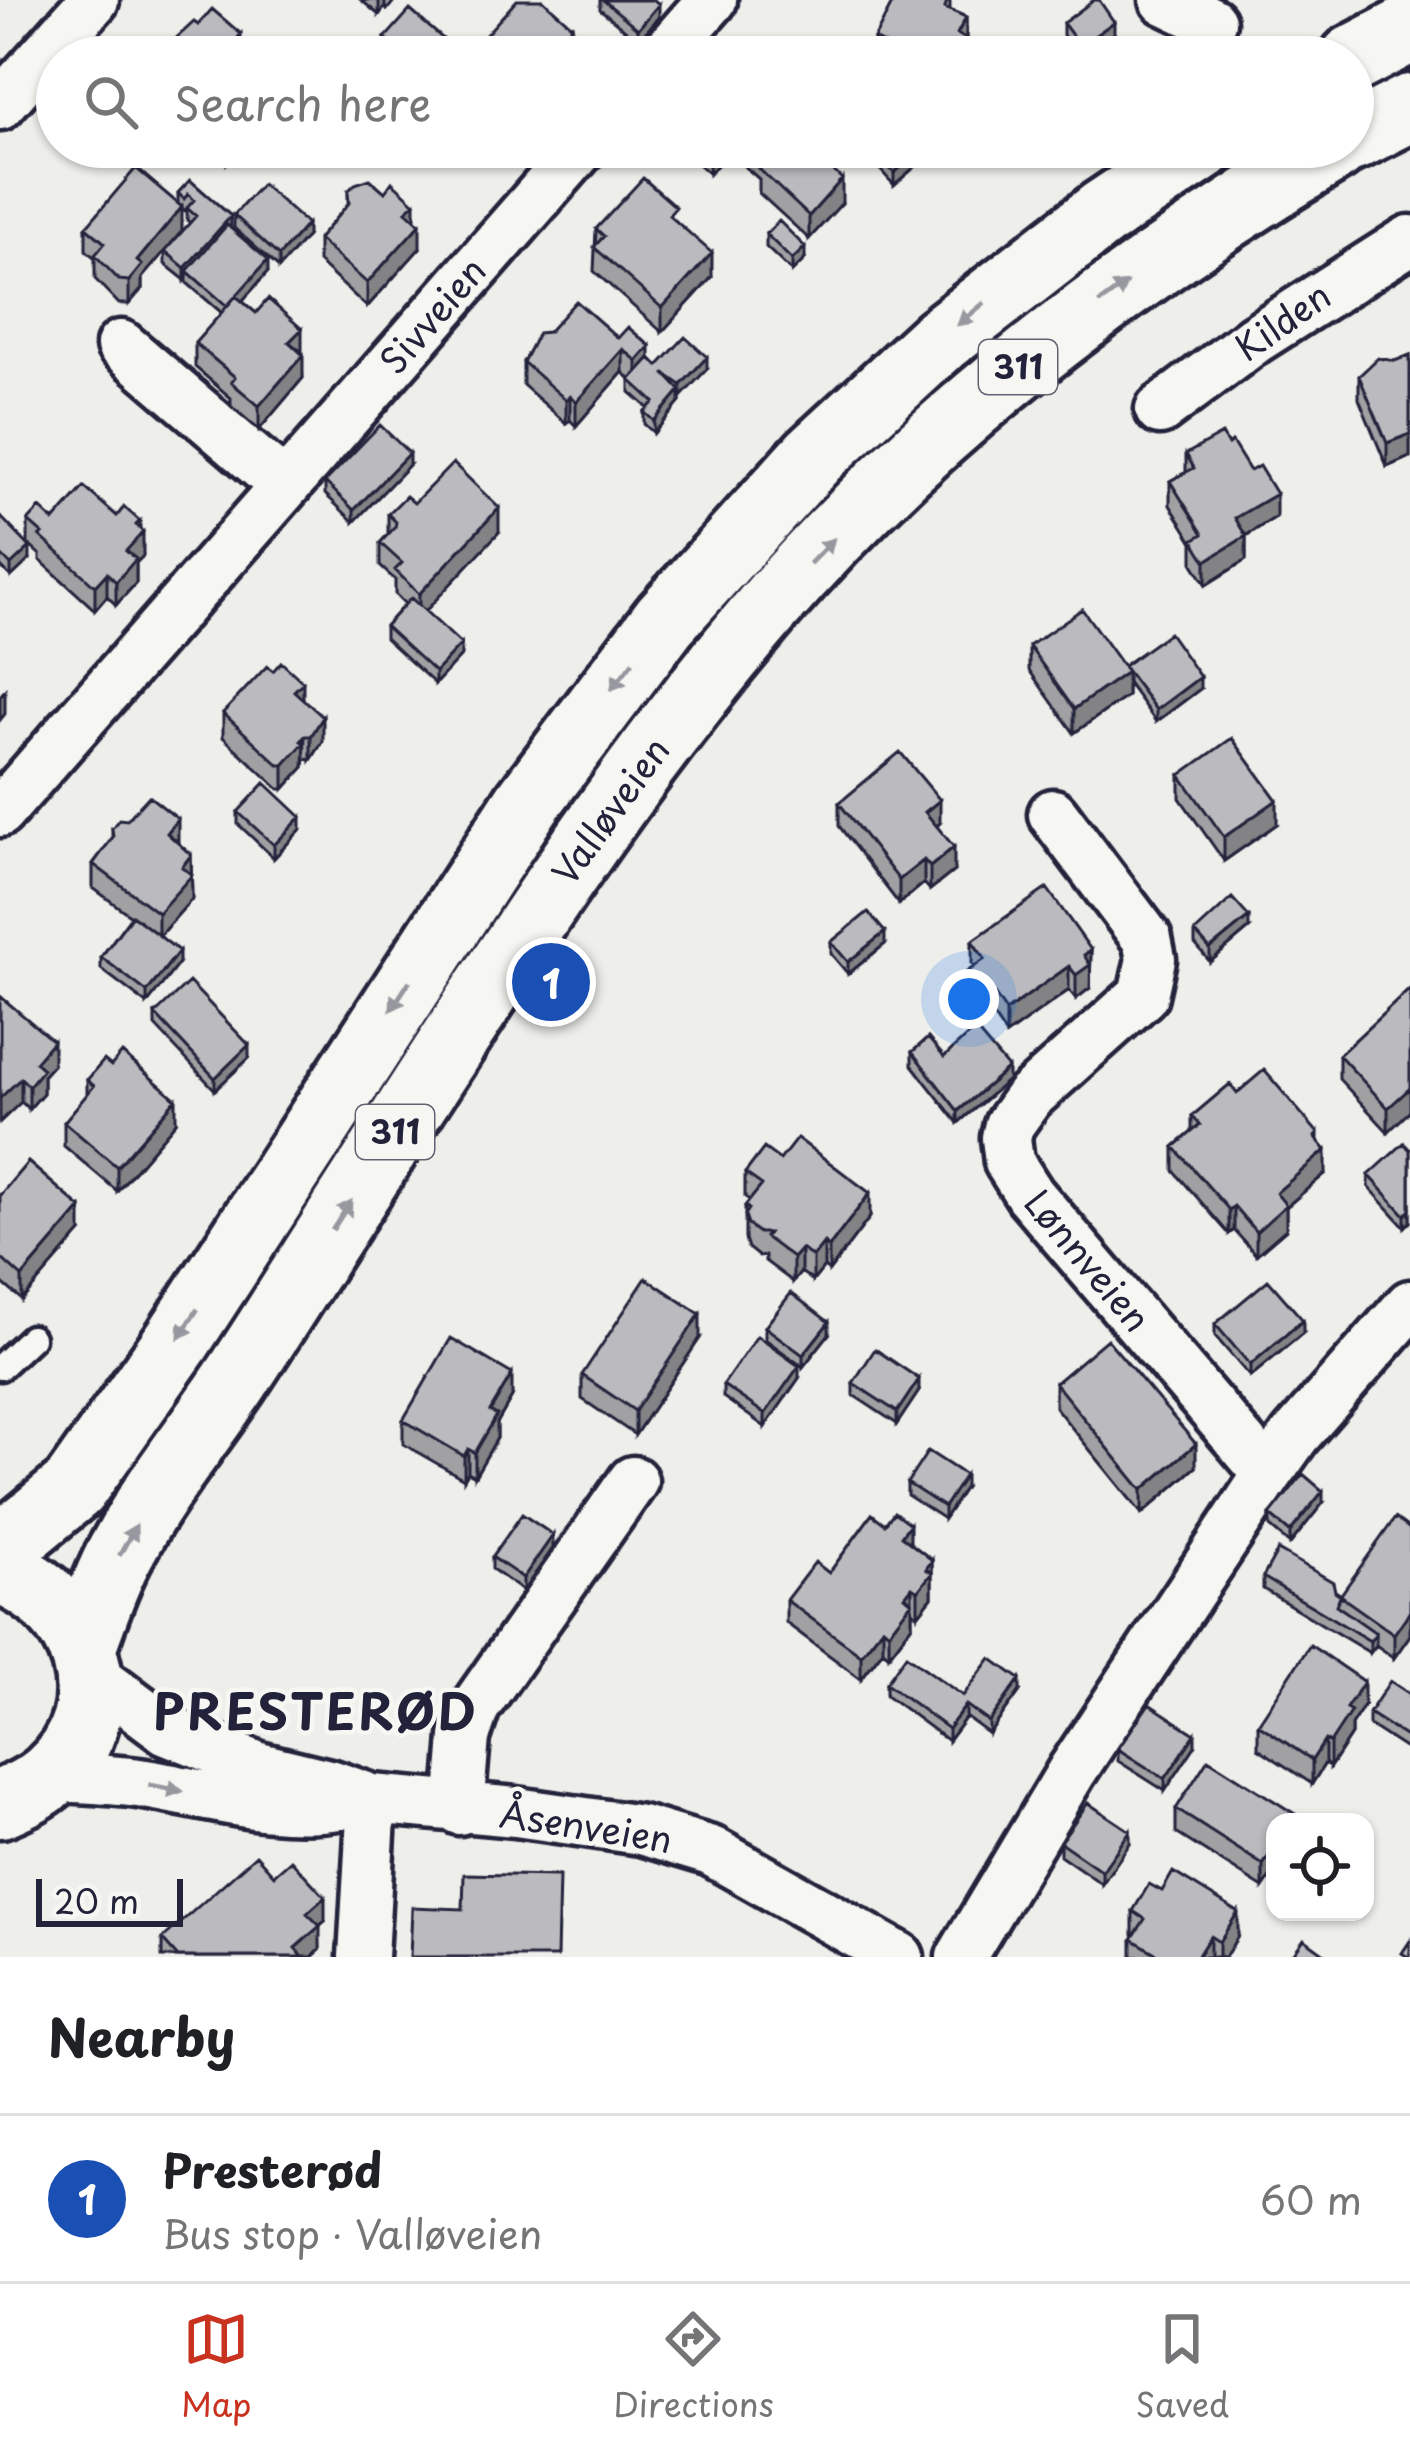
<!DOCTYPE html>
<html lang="en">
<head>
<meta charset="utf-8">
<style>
	:root { --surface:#fff; --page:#f2f2f2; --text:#202124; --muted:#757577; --line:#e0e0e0; --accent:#c8321e }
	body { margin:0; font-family:"Playpen Sans",sans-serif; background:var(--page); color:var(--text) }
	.controls { position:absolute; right:36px; bottom:36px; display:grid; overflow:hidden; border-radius:24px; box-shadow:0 3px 9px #0004 }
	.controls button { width:108px; height:108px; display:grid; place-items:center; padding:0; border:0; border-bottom:3px solid var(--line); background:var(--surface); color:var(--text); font:60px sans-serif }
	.scale { position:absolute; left:36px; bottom:30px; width:147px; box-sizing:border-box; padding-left:12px; border:6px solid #22223b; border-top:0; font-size:33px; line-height:42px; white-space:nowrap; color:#22223b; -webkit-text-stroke:9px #f6f6f2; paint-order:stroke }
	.you { position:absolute; left:969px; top:999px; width:42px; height:42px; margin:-30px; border:9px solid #fff; border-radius:50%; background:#1a73e8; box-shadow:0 0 0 18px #1a73e833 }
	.badge { display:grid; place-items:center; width:78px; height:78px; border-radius:50%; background:var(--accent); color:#fff; font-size:39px; font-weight:700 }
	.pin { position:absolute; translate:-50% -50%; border:6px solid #fff; box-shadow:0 3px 12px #0006 }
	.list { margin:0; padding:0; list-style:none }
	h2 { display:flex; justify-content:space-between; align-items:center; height:156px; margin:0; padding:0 48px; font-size:51px }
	h2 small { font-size:39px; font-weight:400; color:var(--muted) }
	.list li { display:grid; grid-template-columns:78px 1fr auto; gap:36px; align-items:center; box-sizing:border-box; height:168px; padding:0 48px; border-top:3px solid var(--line) }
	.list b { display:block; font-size:45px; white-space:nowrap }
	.list p { margin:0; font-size:39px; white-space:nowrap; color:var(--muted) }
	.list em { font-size:39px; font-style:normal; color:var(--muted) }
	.icon { flex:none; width:66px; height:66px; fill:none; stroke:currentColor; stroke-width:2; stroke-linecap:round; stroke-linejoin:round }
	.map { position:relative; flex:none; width:1410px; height:1957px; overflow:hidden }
	.search { position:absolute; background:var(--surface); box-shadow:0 3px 9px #0004; left:36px; right:36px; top:36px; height:132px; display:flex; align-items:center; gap:30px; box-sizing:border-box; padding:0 42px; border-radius:66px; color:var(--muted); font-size:45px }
	.sheet { height:324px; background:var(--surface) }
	nav { display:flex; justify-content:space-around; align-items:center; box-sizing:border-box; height:168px; border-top:3px solid var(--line); background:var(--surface); font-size:33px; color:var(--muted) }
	nav a { display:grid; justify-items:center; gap:6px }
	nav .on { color:var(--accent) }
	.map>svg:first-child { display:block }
</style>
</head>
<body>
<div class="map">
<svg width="1410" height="1957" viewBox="0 0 1410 1957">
	<rect width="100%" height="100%" fill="#eeeeeb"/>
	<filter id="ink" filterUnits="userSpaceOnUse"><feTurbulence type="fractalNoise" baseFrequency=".00833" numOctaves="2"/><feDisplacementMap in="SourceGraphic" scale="24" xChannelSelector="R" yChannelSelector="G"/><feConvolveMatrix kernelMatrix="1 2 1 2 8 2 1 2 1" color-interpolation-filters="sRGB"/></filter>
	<g filter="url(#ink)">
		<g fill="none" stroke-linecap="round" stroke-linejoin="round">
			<g stroke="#22223b" stroke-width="33">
				<path id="lane" d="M0,1367L31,1338"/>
			</g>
			<g stroke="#22223b" stroke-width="57">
				<path id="street" d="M1165,0L1211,22
					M662,57L712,0
					M0,105L94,0
					M121,345L284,485
					M1160,410L1255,339L1410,240
					M0,812L582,147
					M1053,814L1147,939L1151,959L1143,995L1029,1097L1009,1125L1006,1138L1009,1162L1030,1195L1268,1474
					M88,1671L167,1730L259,1767L333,1785L372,1799L516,1812L641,1830L711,1851L899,1957
					M50,1776C81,1779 114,1779 145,1784C212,1795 276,1816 344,1804
					M459,1810L465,1737L475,1707L633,1481
					M363,1957L372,1799
					M961,1957L1072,1771L1268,1474L1295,1436L1410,1305"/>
			</g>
			<g stroke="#22223b" stroke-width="75">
				<path id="primary" d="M1353,59L1410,29
					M1353,137L1410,108
					M0,1549L74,1488L178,1340L528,802L665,620L814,456L941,339L1102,214L1202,147
					M0,1571C87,1602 124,1710 50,1776C35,1789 18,1796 0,1804
					M82,1648C95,1613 106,1578 124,1546C155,1488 198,1436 235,1381C268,1331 300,1280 332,1230C469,1018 601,802 766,610C928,423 1125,274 1336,147"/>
			</g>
			<use href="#lane" stroke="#f6f6f2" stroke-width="24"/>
			<use href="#street" stroke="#f6f6f2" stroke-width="48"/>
			<use href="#primary" stroke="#f6f6f2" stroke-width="66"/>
		</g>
		<path fill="#a1a1a4" stroke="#22223b" stroke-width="3" d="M361,0H395L387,10L385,7L379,15Z
			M600,0H654L659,17L638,41L600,9Z
			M950,0V10L966,17V57H874V39Z
			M1063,23L1114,34L1082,57H1079L1063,35Z
			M385,38L449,56L393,57L385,50Z
			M209,147H249L236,162L230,157L227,162Z
			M679,147H734L709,174Z
			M744,147H840V156L830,167L842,203L809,239L759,193V179L744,166Z
			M864,147H910L916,166L894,185L864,152Z
			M190,180L268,272L242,301L301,353L303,378L259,430L231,406V398L195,367V343L222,313L187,283V277L185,280L165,264V251L190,223L187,220V208L184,211L182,209L142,278V289L129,304H119L95,279V258L86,250V227L178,203V193Z
			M348,191L420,248L367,307L318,262V239L348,204Z
			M234,215L307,236L279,268L234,228Z
			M676,221L712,277L662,332L594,271L596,229Z
			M766,234L805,259L792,272L766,247Z
			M618,338L650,358L658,366L707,369L680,397V402L654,433L644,424V412L648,408L630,392V379L623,372L576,426L570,420L566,423L523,385V362Z
			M1410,355V457L1387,467L1359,399V376Z
			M1186,454L1276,517L1246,536V560L1206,585L1193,564V542L1170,505V481L1186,472Z
			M409,465L354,522L325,494V482Z
			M414,503L499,532L425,611L461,656L435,684L385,638V626L405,604L395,594V580L380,566V543L388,534V514Z
			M0,516L30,559L11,577L0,566Z
			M117,516L140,529L143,556L136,563V583L116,605L107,596L95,610L40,560V555L28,544V521Z
			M1029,646L1200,689L1156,722L1127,682V696L1074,733L1029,670Z
			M303,699L323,741L311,760L305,759L304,767L284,789H279L223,737V713Z
			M1180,775L1277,824L1224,861L1180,798Z
			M839,803L940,823L937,826L954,871L930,890L924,883L899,904L839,826Z
			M238,812L301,829L274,858L238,824Z
			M112,828L178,843L191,855L192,899L159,936L179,963L147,1004L101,969V957L131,916L93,888V864L112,839Z
			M1249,929L1210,962L1195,944V932Z
			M972,941L1091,950L1090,988L1076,999L1069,990L1006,1035L984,1003L976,1009L967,996V972L974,967L972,964Z
			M831,942L885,944L848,974L831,954Z
			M1410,989L1388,1132L1339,1079V1055Z
			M0,996L53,1065L43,1076V1093L29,1109L21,1102Z
			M155,1014L249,1058L215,1090L155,1026Z
			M912,1052L944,1057L1008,1080L958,1123L912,1065Z
			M87,1080L176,1122L117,1191L64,1146V1122L87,1095Z
			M1237,1093L1318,1141L1326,1173L1286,1207V1229L1256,1255L1234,1230L1229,1234L1174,1171V1147L1192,1132V1116Z
			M1410,1150V1222L1405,1227L1369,1187V1175Z
			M780,1160L870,1217L829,1271L824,1267L813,1281L801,1272L793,1282L765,1261V1256L759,1257L748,1248L745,1239V1206L750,1200L745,1197V1173Z
			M0,1195L81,1232L22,1300L0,1281Z
			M1215,1324L1303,1333L1250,1377L1215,1336Z
			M765,1327L829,1334L803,1367L765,1339Z
			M700,1338L635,1435L582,1399V1375Z
			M799,1378L765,1427L723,1397V1385Z
			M853,1383L919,1391L897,1424L853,1395Z
			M1055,1383L1196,1467L1142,1514L1055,1407Z
			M512,1397L497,1423V1438L475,1476L468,1472L464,1479L403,1444V1420Z
			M907,1483L965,1487L944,1519L907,1495Z
			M1323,1503L1290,1544L1270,1527V1515Z
			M1410,1529V1635L1394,1658L1376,1645L1370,1653L1263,1589V1577L1335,1591L1341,1595Z
			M910,1543L932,1560V1597L918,1615L912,1611V1625L889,1655L883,1650L861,1679L786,1623V1600L829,1573Z
			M553,1548L523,1591L492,1569V1557Z
			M886,1683L963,1696L1020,1691L989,1734L966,1717L948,1741L886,1695Z
			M1410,1694V1749L1409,1751L1369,1725V1713Z
			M1364,1705L1351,1725V1735L1330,1767L1325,1763L1312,1784L1258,1748V1724Z
			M1195,1746L1165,1791L1118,1761V1749Z
			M1176,1809L1295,1822H1275V1870L1263,1888L1176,1833Z
			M1060,1842L1130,1843L1102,1884L1060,1855Z
			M274,1875L325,1921L319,1926L320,1950L312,1957H162V1939Z
			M1133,1911L1238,1936L1225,1957H1132V1939L1134,1936L1133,1935Z"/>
		<path fill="#838386" stroke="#22223b" stroke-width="3" d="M379,0H385V7L379,15Z
			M659,4V17L638,41V29Z
			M966,17V57H956L957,34Z
			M1114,22V34L1080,57V46Z
			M572,26V50L565,57H545Z
			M241,34V57H227V51Z
			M449,44L448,57H437Z
			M227,147H230V157L227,162Z
			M236,147H249L236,162Z
			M722,147H734L709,174V162Z
			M827,147H840V156L818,180V156Z
			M916,154V166L894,185V173Z
			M842,179V203L809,239V216Z
			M415,203V226L406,211Z
			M182,207V231L142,278V289L129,304V281L137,261Z
			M231,216V228L187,271V277L185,280V268Z
			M307,224V236L279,268V256Z
			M420,224V248L367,307V283Z
			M805,247V259L792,272V260Z
			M712,253V277L662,332V308Z
			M268,260V272L227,318V306Z
			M302,329V352L289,342Z
			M650,346V370L637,385V361Z
			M623,349V372L576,426V402Z
			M303,355V378L259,430V406Z
			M707,357V369L681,397V385Z
			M680,390V402L654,433V421Z
			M570,396V420L566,423V400Z
			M1410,434V457L1387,467V443Z
			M409,453V465L354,522V510Z
			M1276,494V517L1235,542V518Z
			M499,508V532L419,618V594Z
			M140,521V535L143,532V556L136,563V583L116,605V582L136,525Z
			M1246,536V560L1206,585V561Z
			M30,547V559L11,577V565Z
			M107,573V596L95,610V586Z
			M461,644V656L435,684V672Z
			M1127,672V696L1074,733V709Z
			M1200,677V689L1156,722V710Z
			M303,682V706L294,691Z
			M5,690V714L0,720V696Z
			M323,717V741L311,760V736Z
			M305,736L304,767L284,789V765Z
			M940,800V823L925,835V812Z
			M1277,800V824L1224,861V837Z
			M301,817V829L274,858V845Z
			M178,819V842L167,833Z
			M954,847V871L930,890V867Z
			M191,855L192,899L158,937V913L182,867Z
			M924,860V883L899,904V880Z
			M1249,917V929L1210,962V949Z
			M885,932V944L848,974V962Z
			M1091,950L1090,988L1076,999V975L1084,955Z
			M179,951V963L147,1004V992Z
			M1069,966V990L1006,1035V1011Z
			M984,979V1003L976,1009V985Z
			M53,1041V1065L43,1076V1093L29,1109V1086L35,1062Z
			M249,1045V1058L215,1090V1078Z
			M1008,1068V1080L958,1123V1111Z
			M21,1078V1102L0,1122V1098Z
			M1410,1088V1111L1388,1132V1108Z
			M176,1099V1122L117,1191V1167Z
			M1318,1133V1156L1326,1150V1173L1286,1207V1229L1256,1255V1232L1276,1193Z
			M870,1193V1217L829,1271V1247Z
			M1234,1206V1230L1229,1234V1210Z
			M81,1208V1232L22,1300V1277Z
			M1410,1210V1222L1405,1227V1215Z
			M824,1243V1267L813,1281V1257Z
			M801,1249V1272L793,1282V1258Z
			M700,1314V1338L635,1435V1411Z
			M1303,1320V1333L1250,1377V1365Z
			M829,1322V1334L803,1367V1355Z
			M799,1366V1378L765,1427V1414Z
			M512,1374V1397L497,1423V1438L475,1476V1453L490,1411Z
			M919,1379V1391L897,1424V1412Z
			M1196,1444V1467L1142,1514V1490Z
			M468,1449V1472L464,1479V1456Z
			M965,1475V1487L944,1519V1507Z
			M1323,1491V1503L1290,1544V1532Z
			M910,1524V1548L901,1536Z
			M553,1535V1548L523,1591V1578Z
			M932,1560V1597L918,1615V1591L926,1569Z
			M912,1587V1625L889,1655V1632L905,1596Z
			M1410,1611V1635L1394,1658V1634Z
			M883,1627V1650L861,1679V1655Z
			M1376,1633V1645L1370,1653V1641Z
			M1020,1679V1691L989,1734V1722Z
			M1364,1682V1705L1351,1725V1735L1330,1767V1743L1346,1708Z
			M966,1705V1717L948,1741V1729Z
			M1195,1734V1746L1165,1791V1779Z
			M1325,1740V1763L1312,1784V1760Z
			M1130,1831V1843L1102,1884V1871Z
			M1275,1846V1870L1263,1888V1865Z
			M325,1897V1921L307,1936V1913Z
			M1238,1912V1936L1225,1957H1219V1942Z
			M320,1926V1950L312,1957H295V1948Z
			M1210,1936V1957H1197Z"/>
		<path fill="#bbbbbf" stroke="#22223b" stroke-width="3" d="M517,0H543L572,26L545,57H480L472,50Z
			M603,0H654L659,4L638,29Z
			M894,0H947L945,8L966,17L957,34L966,39L956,57L946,53L944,57H908L874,39Z
			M1094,0H1099L1114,22L1080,46L1063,23Z
			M212,9L241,34L227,51L234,57H163L160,53L194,22L198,25Z
			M410,10L449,44L437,57H407L385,38Z
			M693,147H722L709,162Z
			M749,147H827L818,156L842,179L809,216L759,169L765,162Z
			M871,147H910L916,154L894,173Z
			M136,168L182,207L137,261L142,265L129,281L119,280L95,255L105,243L86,227Z
			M643,178L676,207L669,215L712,253L662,308L594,247L604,236L596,229Z
			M370,179L385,192L392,182L415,203L406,211L420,224L367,283L318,239L349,203L348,191L355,184Z
			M190,180L231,216L185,268L165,251L196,216L187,208L194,200L188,194L184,199L178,193Z
			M262,184L307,224L279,256L234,215Z
			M779,221L805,247L792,260L766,234Z
			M227,225L268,260L227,306L187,271Z
			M236,296L256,313L268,299L302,329L289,342L303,355L259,406L231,382L235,377L195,343Z
			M576,301L618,338L628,327L650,346L637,361L623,349L576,402L570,396L566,400L523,362L538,333L548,332Z
			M685,337L707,357L681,385L664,373L680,390L654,421L644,412L654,402L630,380L650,358L658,366Z
			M1410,355V434L1387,443L1359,376L1378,358L1395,361Z
			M380,425L409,453L354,510L325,482Z
			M1222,434L1228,445L1232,442L1250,471L1259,466L1276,494L1235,518L1246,536L1206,561L1193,540L1203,534L1170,481L1194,468L1186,454Z
			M453,463L499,508L419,594L395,570L402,563L380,543L395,527L396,522L388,514L406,496L414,503Z
			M84,487L117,516L124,507L140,521L136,525L143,532L126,551L136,559L116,582L107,573L95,586L40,536L43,534L28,521L40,508L54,521Z
			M0,516L30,547L11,565L0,554Z
			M411,598L461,644L435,672L385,626Z
			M1082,609L1127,672L1074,709L1029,646Z
			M1169,633L1200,677L1156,710L1123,666Z
			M281,662L303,682L294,691L323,717L311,736H305L301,741L304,743L284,765H279L223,713L267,666L273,671Z
			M1232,738L1277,800L1224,837L1180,775Z
			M900,752L940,800L925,812L954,847L930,867L924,860L899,880L839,803Z
			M265,783L301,817L274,845L238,812Z
			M149,796L178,819L167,833L191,855L182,867L192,875L158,913L93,864L113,837L112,828L119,819L127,820Z
			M1047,888L1091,950L1084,955L1090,965L1076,975L1069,966L1006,1011L984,979L976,985L967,972L985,959L972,941Z
			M1232,898L1249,917L1210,949L1195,932Z
			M868,912L885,932L848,962L831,942Z
			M132,915L179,951L147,992L101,957Z
			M189,982L249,1045L215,1078L155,1014Z
			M1410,989V1088L1388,1108L1339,1055Z
			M0,996L53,1041L35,1062L43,1069L29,1086L21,1078L0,1098Z
			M975,1029L1008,1068L958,1111L912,1052L928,1038L944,1057Z
			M122,1053L176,1099L117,1167L64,1122L94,1086L87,1080L104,1060L111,1066Z
			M1264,1070L1318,1133L1315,1137L1326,1150L1276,1193L1286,1205L1256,1232L1234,1206L1229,1210L1174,1147L1200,1125L1192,1116L1230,1084L1237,1093Z
			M797,1138L870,1193L829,1247L824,1243L813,1257L801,1249L793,1258L765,1237L768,1233H759L748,1225L745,1215L749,1209L745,1206L762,1185L745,1173L764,1148L780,1160Z
			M1404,1143L1410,1150V1210L1405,1215L1369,1175Z
			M28,1162L81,1208L22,1277L0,1257V1195Z
			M646,1278L700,1314L635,1411L582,1375Z
			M1268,1280L1303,1320L1250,1365L1215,1324Z
			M791,1293L829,1322L803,1355L765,1327Z
			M757,1336L799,1366L765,1414L723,1385Z
			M451,1338L512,1374L490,1411L497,1415L475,1453L468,1449L464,1456L403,1420Z
			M1107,1339L1196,1444L1142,1490L1055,1383Z
			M875,1349L919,1379L897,1412L853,1383Z
			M928,1451L965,1475L944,1507L907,1483Z
			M1303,1474L1323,1491L1290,1532L1270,1515Z
			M894,1512L910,1524L901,1536L932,1560L926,1569L932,1573L918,1591L912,1587L905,1596L912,1602L889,1632L883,1627L861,1655L786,1600L815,1562L829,1573L872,1514L885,1524Z
			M522,1514L553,1535L523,1578L492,1557Z
			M1395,1518L1410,1529V1611L1394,1634L1340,1596Z
			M1278,1550L1333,1582L1335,1591L1342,1596H1340L1336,1605L1376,1633L1370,1641L1263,1577Z
			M1310,1645L1364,1682L1346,1708L1351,1711L1330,1743L1325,1740L1312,1760L1258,1724Z
			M906,1655L963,1696L991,1658L1020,1679L989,1722L966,1705L948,1729L886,1683Z
			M1390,1681L1410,1694L1409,1739L1369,1713Z
			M1149,1704L1195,1734L1165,1779L1118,1749Z
			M1208,1759L1295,1814L1290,1822H1275V1846L1263,1865L1176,1809Z
			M1088,1803L1130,1831L1102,1871L1060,1842Z
			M256,1855L274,1875L291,1860L325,1897L307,1913L320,1926L295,1948L303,1957H178L162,1939Z
			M1173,1872L1238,1912L1219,1942L1210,1936L1197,1957H1162L1132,1939L1145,1919L1133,1911L1149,1884L1162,1891Z
			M464,1874L559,1876L557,1957H410L412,1907L463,1909Z
			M1304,1939L1329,1957H1291Z
			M1410,1941V1957H1408L1402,1953Z"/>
		<defs><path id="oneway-solid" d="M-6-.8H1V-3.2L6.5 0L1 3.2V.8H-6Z" transform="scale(3)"/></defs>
		<g fill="#9797a0">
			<use href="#oneway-solid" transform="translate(1113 293) rotate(-36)"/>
			<use href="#oneway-solid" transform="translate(971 314) rotate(140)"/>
			<use href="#oneway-solid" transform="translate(822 551) rotate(-46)"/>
			<use href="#oneway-solid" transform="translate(622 676) rotate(128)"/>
			<use href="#oneway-solid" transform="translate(400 996) rotate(123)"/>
			<use href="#oneway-solid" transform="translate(342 1215) rotate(-57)"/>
			<use href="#oneway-solid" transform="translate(188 1324) rotate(123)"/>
			<use href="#oneway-solid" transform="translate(128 1540) rotate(-61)"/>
			<use href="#oneway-solid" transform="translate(166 1788) rotate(11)"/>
		</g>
	</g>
	<g text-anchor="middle" stroke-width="9" stroke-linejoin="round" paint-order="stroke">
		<g fill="#f6f6f2" stroke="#626272" stroke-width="3">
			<rect x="979" y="340" width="78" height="54" rx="9"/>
			<rect x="356" y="1105" width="78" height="54" rx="9"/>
		</g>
		<g font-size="33" font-weight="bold" fill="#22223b">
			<text x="1018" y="379">311</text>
			<text x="395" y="1144">311</text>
		</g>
		<g font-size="36" fill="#22223b" stroke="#f6f6f2">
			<text transform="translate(433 316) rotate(-49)" y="13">Sivveien</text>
			<text transform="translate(1283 322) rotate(-35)" y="13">Kilden</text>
			<text transform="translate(611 811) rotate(-54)" y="13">Valløveien</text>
			<text transform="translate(1087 1261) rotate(50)" y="13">Lønnveien</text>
			<text transform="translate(586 1827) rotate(9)" y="13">Åsenveien</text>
		</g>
		<g font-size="48" font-weight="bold" letter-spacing="3" fill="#22223b" stroke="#f6f6f2">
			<text x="316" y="1730">PRESTERØD</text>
		</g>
	</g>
</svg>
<div class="controls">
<button><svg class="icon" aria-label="locate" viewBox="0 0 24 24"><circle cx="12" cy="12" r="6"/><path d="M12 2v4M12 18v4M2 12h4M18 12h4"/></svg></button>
</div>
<div class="scale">20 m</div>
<div class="you"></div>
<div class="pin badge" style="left:551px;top:982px;background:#1a4fb4">1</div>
<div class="search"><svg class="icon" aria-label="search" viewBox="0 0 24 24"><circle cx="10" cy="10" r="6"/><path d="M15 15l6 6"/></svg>Search here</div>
</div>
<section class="sheet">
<h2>Nearby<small></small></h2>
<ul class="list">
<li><span class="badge" style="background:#1a4fb4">1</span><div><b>Presterød</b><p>Bus stop · Valløveien</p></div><em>60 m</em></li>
</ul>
</section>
<nav>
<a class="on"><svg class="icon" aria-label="map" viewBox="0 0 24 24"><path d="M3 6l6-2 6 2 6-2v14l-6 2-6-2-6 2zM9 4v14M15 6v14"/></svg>Map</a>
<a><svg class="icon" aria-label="directions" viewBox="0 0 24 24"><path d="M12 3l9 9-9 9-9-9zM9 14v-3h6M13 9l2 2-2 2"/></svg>Directions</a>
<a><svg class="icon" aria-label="saved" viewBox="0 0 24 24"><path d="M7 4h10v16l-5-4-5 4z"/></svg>Saved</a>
</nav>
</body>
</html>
